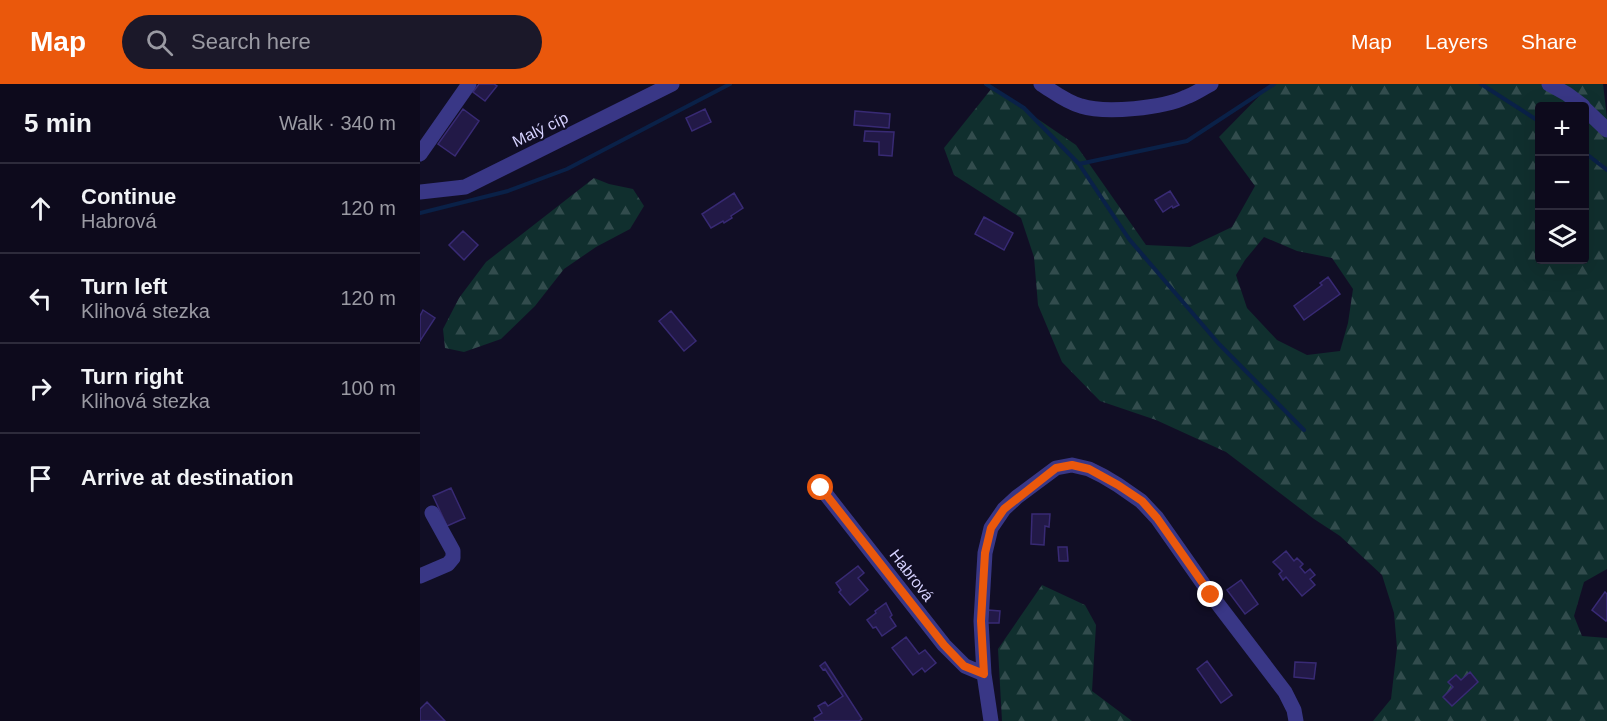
<!DOCTYPE html>
<html lang="en">
<head>
<meta charset="utf-8">
<style>
	:root { --surface:#0d0a1c; --page:#1b1829; --text:#f1f3f6; --muted:#9a9aa3; --line:#2d2b3b; --accent:#ea580c }
	body { margin:0; font-family:Arial,sans-serif; background:var(--page); color:var(--text) }
	.controls { position:absolute; right:18px; top:18px; display:grid; overflow:hidden; border-radius:6px; box-shadow:0 6px 24px #0002 }
	.controls button { width:54px; height:54px; display:grid; place-items:center; padding:0; border:0; border-bottom:2px solid var(--line); background:var(--surface); color:var(--text); font:30px sans-serif }
	.stop { position:absolute; width:18px; height:18px; margin:-14px; border:4px solid #ea580c; border-radius:50%; background:#fff }
	.stop.end { background:#ea580c; border-color:#fff; box-shadow:0 2px 6px #0008 }
	.list { margin:0; padding:0; list-style:none }
	h2 { display:flex; justify-content:space-between; align-items:center; height:78px; margin:0; padding:0 24px; font-size:26px }
	h2 small { font-size:20px; font-weight:400; color:var(--muted) }
	.list li { display:grid; grid-template-columns:39px 1fr auto; gap:18px; align-items:center; box-sizing:border-box; height:90px; padding:0 24px; border-top:2px solid var(--line) }
	.list b { display:block; font-size:22px; white-space:nowrap }
	.list p { margin:0; font-size:20px; white-space:nowrap; color:var(--muted) }
	.list em { font-size:20px; font-style:normal; color:var(--muted) }
	.icon { flex:none; width:33px; height:33px; fill:none; stroke:currentColor; stroke-width:2; stroke-linecap:round; stroke-linejoin:round }
	.map { position:relative; flex:none; width:1187px; height:637px; overflow:hidden }
	header { display:flex; align-items:center; gap:36px; box-sizing:border-box; height:84px; padding:0 30px; background:var(--accent); color:#fff }
	header strong { font-size:28px }
	nav { display:flex; gap:33px; margin-inline-start:auto; font-size:21px }
	.search { width:420px; height:54px; background:var(--page); display:flex; align-items:center; gap:15px; box-sizing:border-box; padding:0 21px; border-radius:33px; color:var(--muted); font-size:22px }
	main { display:flex }
	aside { flex:1; background:var(--surface) }
	.map>svg:first-child { display:block }
</style>
</head>
<body>
<header>
<strong>Map</strong>
<div class="search"><svg class="icon" aria-label="search" viewBox="0 0 24 24"><circle cx="10" cy="10" r="6"/><path d="M15 15l6 6"/></svg>Search here</div>
<nav><a>Map</a><a>Layers</a><a>Share</a></nav>
</header>
<main>
<aside>
<h2>5 min<small>Walk · 340 m</small></h2>
<ul class="list">
<li><svg class="icon" aria-label="ahead" viewBox="0 0 24 24"><path d="M12 20V5M6 11l6-6 6 6"/></svg><div><b>Continue</b><p>Habrová</p></div><em>120 m</em></li>
<li><svg class="icon" aria-label="left" viewBox="0 0 24 24"><path d="M17 20v-9H6M10 6l-5 5 5 5"/></svg><div><b>Turn left</b><p>Klihová stezka</p></div><em>120 m</em></li>
<li><svg class="icon" aria-label="right" viewBox="0 0 24 24"><path d="M7 20v-9h11M14 6l5 5-5 5"/></svg><div><b>Turn right</b><p>Klihová stezka</p></div><em>100 m</em></li>
<li><svg class="icon" aria-label="arrive" viewBox="0 0 24 24"><path d="M6 21V4h12l-3 4 3 4H6"/></svg><div><b>Arrive at destination</b></div></li>
</ul>
</aside>
<div class="map">
<svg width="1187" height="637" viewBox="0 0 1187 637">
	<defs>
		<pattern id="forest-firs" width="22" height="20" patternUnits="userSpaceOnUse" patternTransform="scale(1.5)"><rect width="22" height="20" fill="#102f2e"/><path d="M5 1l3.5 6h-7zM16 11l3.5 6h-7z" fill="#324c4d"/></pattern>
	</defs>
	<rect width="100%" height="100%" fill="#110e25"/>
	<path fill="url(#forest-firs)" fill-rule="evenodd" d="M851,0H1183L1187,34V485L1164,498L1154,532L1162,552L1187,554V637H953L971,615L977,564L974,529L962,491L920,452L894,435L806,368L736,336L680,317L642,278L618,221L614,173L601,134L534,91L524,64L572,4L656,61L726,161L770,163L812,143L835,102L799,53ZM1120,22H1164V176H1120ZM844,153L877,167L912,174L933,205L928,239L920,267L887,271L857,256L827,224L816,191L825,176Z
		M174,94L189,100L213,105L224,122L210,145L176,163L144,185L115,222L81,255L44,268L25,264L23,245L39,214L66,178Z
		M622,501L665,521L676,541L672,607L712,637H582L578,565Z"/>
	<g fill="none" stroke-linecap="round" stroke-linejoin="round">
		<path stroke="#0a2148" stroke-width="4" d="M566,0L604,24L659,80L709,155L799,260L884,346
			M1061,0L1120,38
			M1164,68L1187,86
			M659,80L767,57L854,0
			M0,129L88,107L147,85L310,0"/>
	</g>
	<path fill="#221947" stroke="#382a74" stroke-width="1.5" d="M59,0H74L77,2L65,17L53,8Z
		M43,25L59,37L35,72L18,60Z
		M285,25L291,38L272,47L266,34Z
		M435,27L470,30L469,44L434,41Z
		M445,47L474,48L472,72L459,71V58L444,57Z
		M750,107L759,121L753,124L752,122L743,128L735,116Z
		M314,109L323,124L311,132L312,134L304,139L303,137L291,144L282,130Z
		M564,133L593,149L584,166L555,150Z
		M43,147L58,161L44,176L29,161Z
		M908,193L920,210L884,236L874,222L902,201L900,199Z
		M3,226L15,234L0,257V232Z
		M251,227L276,257L264,267L239,237Z
		M31,404L45,434L27,442L13,412Z
		M612,430H630L629,443L625,442L624,461L611,460Z
		M638,463H647L648,477H639Z
		M866,467L874,477L877,474L883,480L880,483L885,489L890,485L895,491L890,495L895,501L882,512L866,493L863,496L859,490L862,487L853,478Z
		M438,482L444,489L438,494L448,506L430,521L419,508L421,506L416,499Z
		M821,496L838,520L825,530L807,506Z
		M1185,508L1187,510V535L1186,537L1172,526Z
		M466,519L472,531L470,533L476,542L462,552L456,543L453,544L447,536L456,529L455,527Z
		M568,526L580,527L579,539H567Z
		M486,553L499,570L505,566L516,579L505,588L502,584L493,591L472,564Z
		M787,577L812,611L801,619L777,585Z
		M405,578L442,635L439,637H395L394,634L402,629L398,622L405,618L408,622L423,612L405,585L403,586L400,582Z
		M875,578L896,579L894,595L874,593Z
		M1050,588L1058,598L1032,622L1023,613L1033,603L1028,598L1036,591L1041,596Z
		M7,618L25,637H0V625Z"/>
	<g fill="none" stroke-linecap="round" stroke-linejoin="round">
		<path stroke="#393786" stroke-width="15" d="M621,0C634,8 646,18 661,22C686,30 743,24 766,13C775,10 783,4 791,0
			M1129,0L1147,10L1163,22
			M1164,24L1187,46
			M0,70L49,0
			M0,108L45,103L252,0
			M401,404L524,561L545,582L564,590
			M0,492L28,480L33,474V467L12,429
			M571,637L564,590L561,537L565,469L571,444L584,425L597,413L636,384L652,381L669,385L683,392L698,401L721,417L737,434L791,511L865,608L874,626L876,637"/>
	</g>
	<g fill="none" stroke-linecap="round" stroke-linejoin="round">
		<path stroke="#ea580c" stroke-width="8" d="M401,404L524,561L544,582L564,590L561,537L565,469L571,444L584,425L636,384L652,381L669,385L698,401L722,417L737,434L791,511"/>
	</g>
	<g text-anchor="middle" stroke-width="4.5" stroke-linejoin="round" paint-order="stroke">
		<g font-size="16" fill="#d6d2ff" stroke="#110e25">
			<text transform="translate(120 45) rotate(-26)" y="6">Malý cíp</text>
			<text transform="translate(492 491) rotate(52)" y="6">Habrová</text>
		</g>
	</g>
</svg>
<div class="controls">
<button>+</button>
<button>−</button>
<button><svg class="icon" aria-label="layers" viewBox="0 0 24 24"><path d="M12 4l9 5-9 5-9-5zM3 14l9 5 9-5"/></svg></button>
</div>
<div class="stop" style="left:401px;top:404px"></div>
<div class="stop end" style="left:791px;top:511px"></div>
</div>
</main>
</body>
</html>
